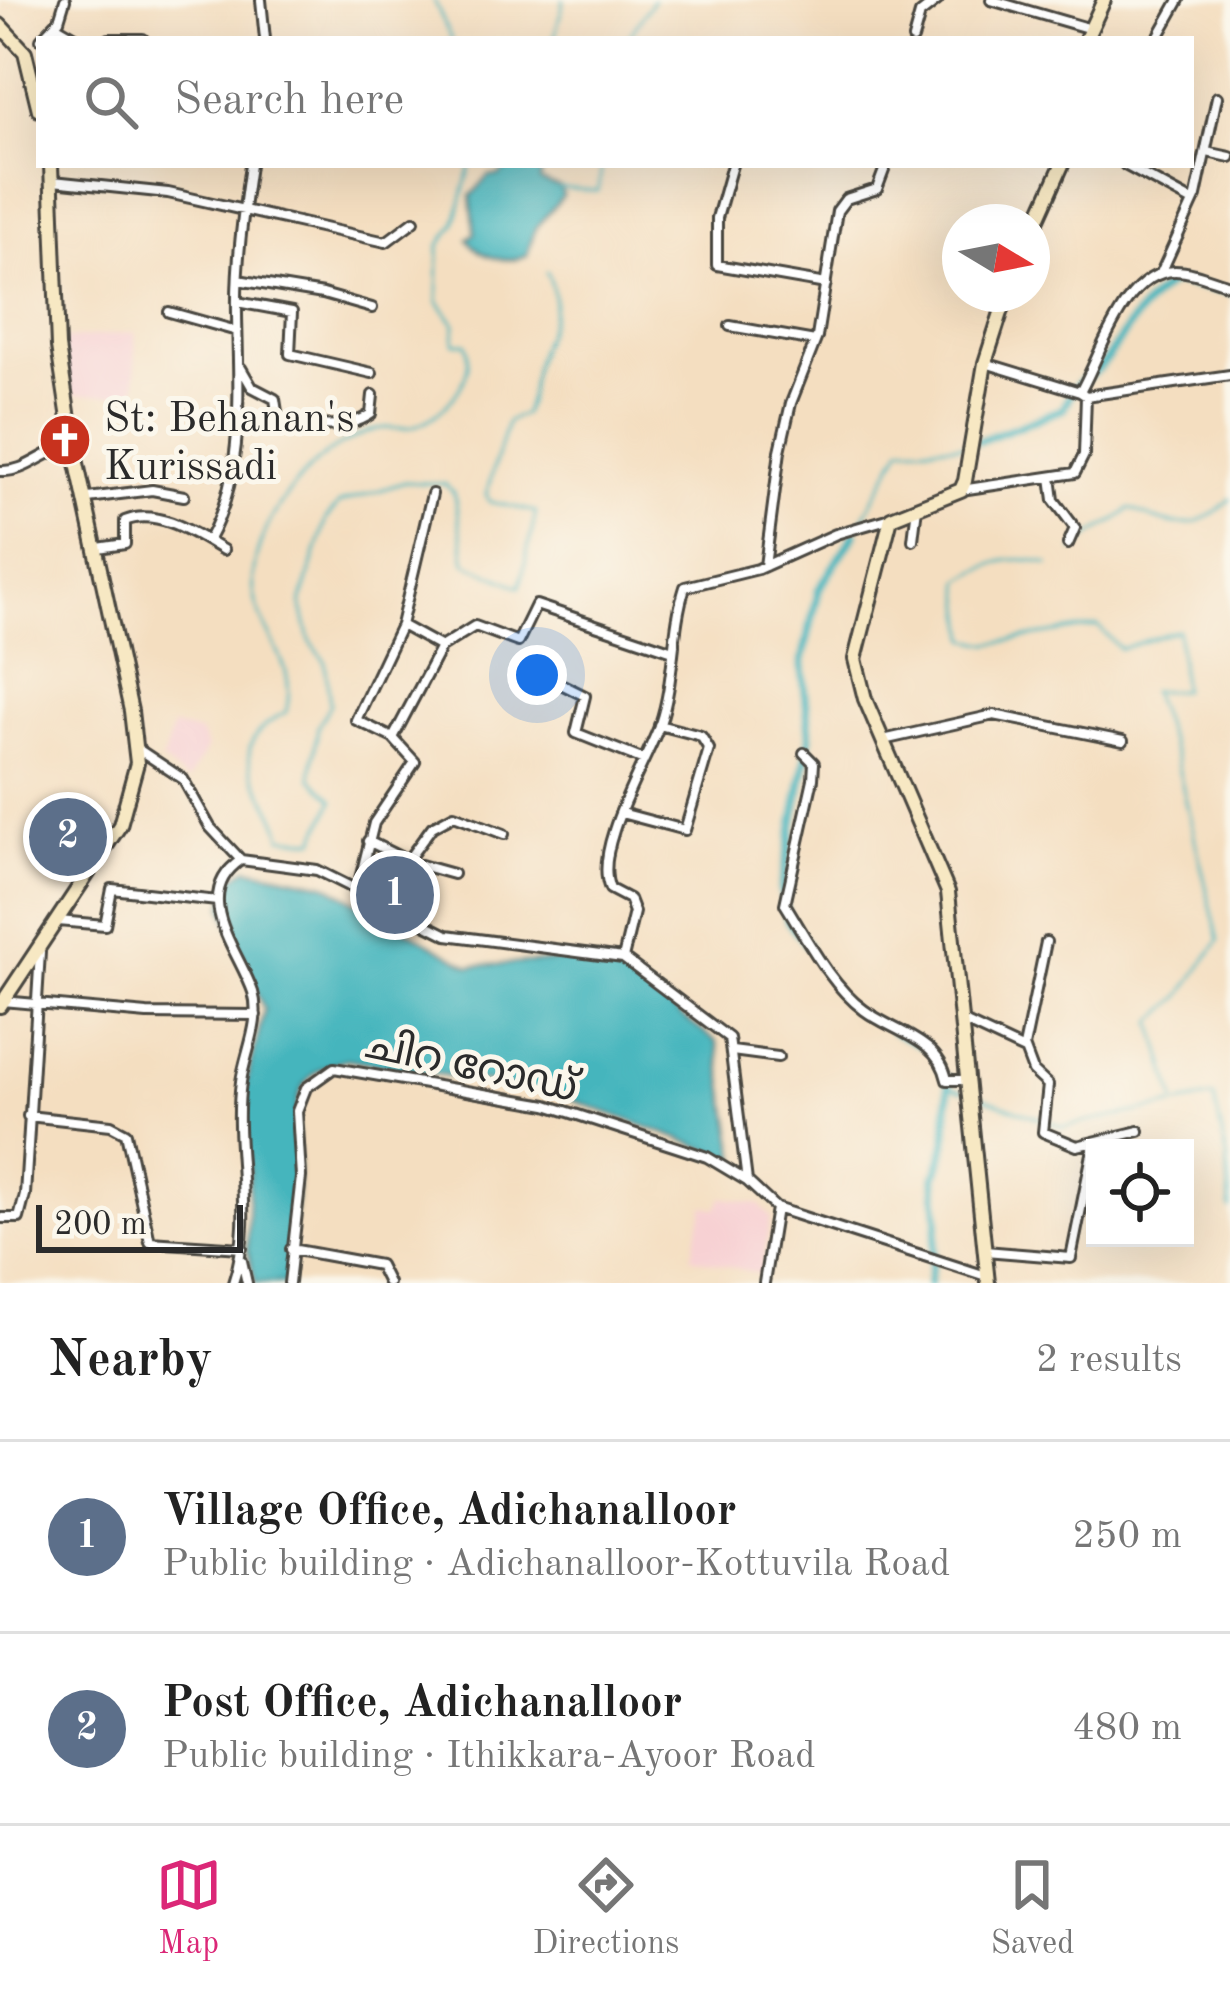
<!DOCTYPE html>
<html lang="en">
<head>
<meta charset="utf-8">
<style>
	:root { --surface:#fff; --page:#f2f2f2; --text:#222; --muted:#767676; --line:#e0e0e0; --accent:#db2777 }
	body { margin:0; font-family:"Old Standard TT","Noto Sans Malayalam",serif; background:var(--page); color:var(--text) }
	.controls { position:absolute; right:36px; bottom:36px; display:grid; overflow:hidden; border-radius:0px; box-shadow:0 12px 48px #0002 }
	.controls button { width:108px; height:108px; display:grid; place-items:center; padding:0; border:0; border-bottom:3px solid var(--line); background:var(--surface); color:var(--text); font:60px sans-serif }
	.compass { position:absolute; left:942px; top:204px; width:108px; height:108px; border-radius:50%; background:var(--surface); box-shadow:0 12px 48px #0002; rotate:100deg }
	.scale { position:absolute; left:36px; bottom:30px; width:207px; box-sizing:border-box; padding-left:12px; border:6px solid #2b2b2b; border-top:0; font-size:33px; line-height:42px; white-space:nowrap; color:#2b2b2b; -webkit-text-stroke:9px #fbf7ec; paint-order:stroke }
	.you { position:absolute; left:537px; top:675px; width:42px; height:42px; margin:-30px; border:9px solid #fff; border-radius:50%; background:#1a73e8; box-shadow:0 0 0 18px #1a73e833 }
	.badge { display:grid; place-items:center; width:78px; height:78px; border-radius:50%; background:var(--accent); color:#fff; font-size:39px; font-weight:700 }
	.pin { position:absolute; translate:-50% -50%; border:6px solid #fff; box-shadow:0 3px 12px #0006 }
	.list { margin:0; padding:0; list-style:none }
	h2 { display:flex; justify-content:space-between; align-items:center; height:156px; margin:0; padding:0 48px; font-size:51px }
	h2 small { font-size:39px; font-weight:400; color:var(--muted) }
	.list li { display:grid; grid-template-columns:78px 1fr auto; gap:36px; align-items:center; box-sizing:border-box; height:192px; padding:0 48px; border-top:3px solid var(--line) }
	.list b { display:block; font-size:45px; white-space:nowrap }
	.list p { margin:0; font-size:39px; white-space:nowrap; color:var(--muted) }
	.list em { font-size:39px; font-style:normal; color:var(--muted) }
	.icon { flex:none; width:66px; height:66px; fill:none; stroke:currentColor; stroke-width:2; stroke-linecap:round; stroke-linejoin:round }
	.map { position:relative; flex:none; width:1230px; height:1283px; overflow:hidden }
	.search { position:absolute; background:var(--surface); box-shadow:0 12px 48px #0002; left:36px; right:36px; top:36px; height:132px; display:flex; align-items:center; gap:30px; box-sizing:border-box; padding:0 42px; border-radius:0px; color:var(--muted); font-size:45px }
	.sheet { height:540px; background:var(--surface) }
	nav { display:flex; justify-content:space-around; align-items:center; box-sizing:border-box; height:168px; border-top:3px solid var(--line); background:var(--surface); font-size:33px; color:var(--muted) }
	nav a { display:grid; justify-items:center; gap:6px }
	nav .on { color:var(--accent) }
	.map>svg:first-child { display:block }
</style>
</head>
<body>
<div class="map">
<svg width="1230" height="1283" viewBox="0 0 1230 1283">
	<rect width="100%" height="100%" fill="#fbf7ec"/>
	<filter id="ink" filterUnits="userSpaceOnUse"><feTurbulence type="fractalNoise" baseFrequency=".00833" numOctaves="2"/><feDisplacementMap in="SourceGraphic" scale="24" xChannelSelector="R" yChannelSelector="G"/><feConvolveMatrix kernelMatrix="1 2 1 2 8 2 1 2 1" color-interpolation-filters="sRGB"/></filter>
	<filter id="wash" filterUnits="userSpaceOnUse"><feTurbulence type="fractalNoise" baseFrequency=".004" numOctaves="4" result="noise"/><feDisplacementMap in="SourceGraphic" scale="48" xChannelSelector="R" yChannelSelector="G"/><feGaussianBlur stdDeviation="2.7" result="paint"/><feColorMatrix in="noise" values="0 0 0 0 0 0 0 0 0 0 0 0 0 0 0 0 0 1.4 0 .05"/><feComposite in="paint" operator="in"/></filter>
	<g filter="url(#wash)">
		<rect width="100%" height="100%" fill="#f4dec0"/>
		<path fill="#f7cfd2" d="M135,332L136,395H72L60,340Z
			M173,726L200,733L207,748L188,781L162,761Z
			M722,1197L759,1204L771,1217L760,1274L691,1257L704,1206L717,1208Z"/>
		<path fill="#45b5bd" stroke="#387074" stroke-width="3" d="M509,165L541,171L540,181L560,187L563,196L535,228L527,256C507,264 479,258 468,239L475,233L471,196L488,176H499Z
			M247,868L325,884L470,966L579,960L621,972L717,1042L737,1160L556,1094L347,1059C279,1076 300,1120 298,1167C297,1206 291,1245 287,1283H255L247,1249L249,1173L243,1096L264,1010L223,907L229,881Z"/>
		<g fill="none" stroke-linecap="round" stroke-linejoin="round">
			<path stroke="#45b5bd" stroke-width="3" d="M434,0L451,39
				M554,39L564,0
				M627,39L653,0
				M471,165L455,225L439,246L438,301L455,324L454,343H466C478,378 444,418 411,427C399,430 385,426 374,430C361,434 335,447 325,455C284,488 239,554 258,609C271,646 297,669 286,712C210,751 274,791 282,837L315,840L334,800L311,777L318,726L330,704L325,661L310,641L301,603L326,519L340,503L405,482L445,484L454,493L466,563L520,587L536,512L490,502L486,495L507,422L524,413C531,396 531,382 535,365C544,327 565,313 547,272
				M560,188L598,191L602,165
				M861,522L902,447L964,445
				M1074,551C1090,531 1112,527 1130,508C1171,528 1195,534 1230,499
				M1049,564C1012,554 993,561 961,581L968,639L989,644L1098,626L1120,649L1178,630L1182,690L1151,691L1176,759L1219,941L1181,996L1153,1022L1175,1100
				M949,1087L962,1091
				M974,1094L1063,1127L1214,1097L1227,1157L1230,1209"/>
			<path stroke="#45b5bd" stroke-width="8" d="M979,441L1063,409C1079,371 1087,384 1105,361C1127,330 1140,304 1172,282L1230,292
				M807,945L788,921L781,890L810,738L802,662L819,589L855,533
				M893,1031L922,1045
				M929,1283L938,1220L935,1178L946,1144L949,1078"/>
		</g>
	</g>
	<g filter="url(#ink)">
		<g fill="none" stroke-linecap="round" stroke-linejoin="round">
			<g stroke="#494641" stroke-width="14">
				<path id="street" d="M261,0L265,39
					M991,0L1091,29
					M55,25L79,39
					M41,39L59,20L65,0
					M109,39H143
					M913,39L920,14L938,0
					M1157,39L1179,0
					M1207,152L1230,157
					M732,165L717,218V265L826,284
					M1125,165L1193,202
					M53,181L168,193L386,242L414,221
					M1161,273L1196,196L1217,97
					M238,280L323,294L372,308
					M237,302L292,312L290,354L372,373
					M169,312L237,331
					M730,326L815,341
					M985,363L1080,392
					M241,368L252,387L275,399L278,418C307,425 345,432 371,414L373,395
					M1080,392C1100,358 1123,272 1175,271C1194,271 1212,280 1230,285
					M1086,396L1230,375
					M0,471C27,473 44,450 72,445
					M1051,477L1054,500L1075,528L1068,544
					M961,490L1075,473L1084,455L1086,396L1080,392
					M88,498L152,490L184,496
					M913,540L917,507
					M208,541C246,474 238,389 237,314C236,264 243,214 250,165
					M98,548L125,544V521C156,507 196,534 223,550
					M765,566L780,451L791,403L817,337L837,211L846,199L877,189L886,165
					M441,647L475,626L518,642L536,605L673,651
					M543,675L585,696L576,733L644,760
					M393,738L356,720L401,625
					M883,740L994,715L1123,741
					M135,747L183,779L210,827L241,860
					M804,753L814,763L813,779L785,904C807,939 830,985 864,1010C893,1032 939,1039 947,1080H967
					M621,813L685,830L709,749L701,736L659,725
					M368,841L410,862L453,874
					M407,861L432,827L454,815L504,834
					M358,887L374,823L415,762L393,738L441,647L401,625L432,494
					M58,921L105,925L112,889L217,901
					M1046,942L1024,1047L1033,1071L1048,1085L1043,1132L1077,1146L1139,1131
					M623,958L729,1038L747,1181L776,1208L986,1276
					M3,1001L147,1014L256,1015
					M962,1021L1024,1050
					M732,1051L778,1057
					M28,1116L111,1125L126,1133L150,1242L242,1248
					M0,1218H19L25,1195L40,952
					M291,1249L379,1265L388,1283
					M985,1251L1071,1258L1094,1144
					M242,1261L247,1283
					M233,1283C256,1215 232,1150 241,1082C245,1052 262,1022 253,992C239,951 189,895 241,860L317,870L447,935L623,958L634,912L629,899L610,889C592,849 646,763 660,724C675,680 671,631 685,587L758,569L836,534L891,518
					M289,1283L301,1177L297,1111L306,1088L334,1068L547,1105L707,1157L747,1181
					M764,1283L776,1208"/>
			</g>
			<g stroke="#494641" stroke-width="18">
				<path id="secondary" d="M0,25L25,52L39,110
					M1086,39L1104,0
					M1032,232L1062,165
					M0,1006L120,825L137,763L131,711L73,445L58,347L51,165
					M988,1283L948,892L865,699L855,659L891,518L961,490L965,481L985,363L1007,294"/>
			</g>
			<use href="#street" stroke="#fff" stroke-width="8"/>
			<use href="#secondary" stroke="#f7e8c3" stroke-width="12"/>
		</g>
	</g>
	<defs>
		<g id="church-disc" transform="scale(2.7)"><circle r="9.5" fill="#c8321e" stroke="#fbf7ec"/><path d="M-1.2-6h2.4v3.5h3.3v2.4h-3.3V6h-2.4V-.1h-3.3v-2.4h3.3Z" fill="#fff"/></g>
	</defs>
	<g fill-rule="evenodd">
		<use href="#church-disc" x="65" y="440"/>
	</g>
	<g text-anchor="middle" stroke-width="10" stroke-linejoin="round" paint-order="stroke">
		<g font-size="42" fill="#2b2b2b" stroke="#fbf7ec" text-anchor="start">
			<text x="104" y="431">St: Behanan's<tspan x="104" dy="48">Kurissadi</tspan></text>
		</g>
		<g font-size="42" fill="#2b2b2b" stroke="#fbf7ec">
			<text transform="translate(472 1064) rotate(12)" y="15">ചിറ റോഡ്</text>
		</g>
	</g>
</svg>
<div class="controls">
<button><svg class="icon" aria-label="locate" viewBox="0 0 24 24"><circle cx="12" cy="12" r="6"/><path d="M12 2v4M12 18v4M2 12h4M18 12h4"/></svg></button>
</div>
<svg class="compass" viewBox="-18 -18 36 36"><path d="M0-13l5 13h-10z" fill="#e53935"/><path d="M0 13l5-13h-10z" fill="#767676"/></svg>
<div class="scale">200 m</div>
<div class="you"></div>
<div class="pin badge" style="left:395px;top:895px;background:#5c6f8a">1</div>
<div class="pin badge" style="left:68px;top:837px;background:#5c6f8a">2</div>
<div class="search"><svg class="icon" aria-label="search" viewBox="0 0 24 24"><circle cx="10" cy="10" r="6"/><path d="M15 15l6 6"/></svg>Search here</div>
</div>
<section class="sheet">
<h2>Nearby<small>2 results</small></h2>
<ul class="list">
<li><span class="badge" style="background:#5c6f8a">1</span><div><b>Village Office, Adichanalloor</b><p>Public building · Adichanalloor-Kottuvila Road</p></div><em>250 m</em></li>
<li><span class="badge" style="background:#5c6f8a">2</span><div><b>Post Office, Adichanalloor</b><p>Public building · Ithikkara-Ayoor Road</p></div><em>480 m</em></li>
</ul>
</section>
<nav>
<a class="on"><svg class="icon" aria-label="map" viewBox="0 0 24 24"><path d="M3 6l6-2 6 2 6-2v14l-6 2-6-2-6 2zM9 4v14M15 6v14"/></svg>Map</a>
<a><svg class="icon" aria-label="directions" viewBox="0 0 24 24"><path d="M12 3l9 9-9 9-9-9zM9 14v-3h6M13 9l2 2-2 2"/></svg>Directions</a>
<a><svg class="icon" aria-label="saved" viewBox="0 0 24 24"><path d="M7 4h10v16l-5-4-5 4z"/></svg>Saved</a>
</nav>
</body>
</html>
